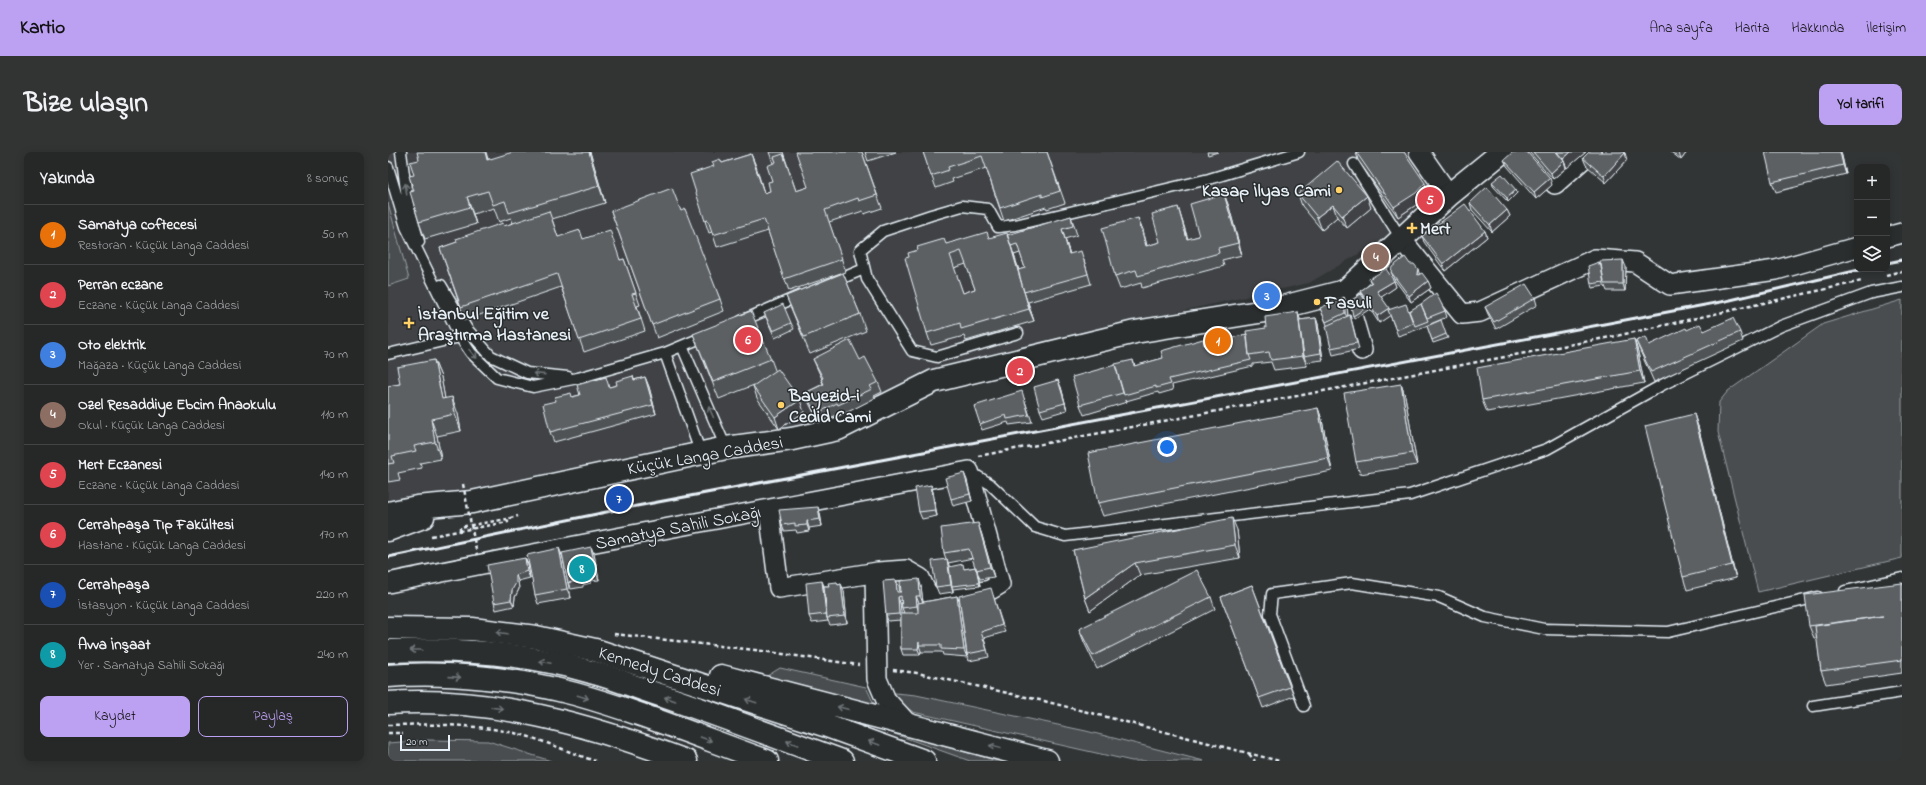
<!DOCTYPE html>
<html lang="tr">
<head>
<meta charset="utf-8">
<style>
	:root { --surface:#262828; --page:#323434; --text:#f1f3f6; --muted:#a4a6a8; --line:#424445; --accent:#bca0f2 }
	body { margin:0; font-family:"Indie Flower",sans-serif; background:var(--page); color:var(--text) }
	.controls { position:absolute; right:12px; top:12px; display:grid; overflow:hidden; border-radius:8px; box-shadow:0 2px 10px #0003 }
	.controls button { width:36px; height:36px; display:grid; place-items:center; padding:0; border:0; border-bottom:1px solid var(--line); background:var(--surface); color:var(--text); font:20px sans-serif }
	.scale { position:absolute; left:12px; bottom:10px; width:50px; box-sizing:border-box; padding-left:4px; border:2px solid #e8f1f8; border-top:0; font-size:11px; line-height:14px; white-space:nowrap; color:#e8f1f8; -webkit-text-stroke:3px #2a2d2e; paint-order:stroke }
	.you { position:absolute; left:779px; top:295px; width:14px; height:14px; margin:-10px; border:3px solid #fff; border-radius:50%; background:#1a73e8; box-shadow:0 0 0 6px #1a73e833 }
	.badge { display:grid; place-items:center; width:26px; height:26px; border-radius:50%; background:var(--accent); color:#fff; font-size:13px; font-weight:700 }
	.pin { position:absolute; translate:-50% -50%; border:2px solid #fff; box-shadow:0 1px 4px #0006 }
	.list { margin:0; padding:0; list-style:none }
	h2 { display:flex; justify-content:space-between; align-items:center; height:52px; margin:0; padding:0 16px; font-size:17px }
	h2 small { font-size:13px; font-weight:400; color:var(--muted) }
	.list li { display:grid; grid-template-columns:26px 1fr auto; gap:12px; align-items:center; box-sizing:border-box; height:60px; padding:0 16px; border-top:1px solid var(--line) }
	.list b { display:block; font-size:15px; white-space:nowrap }
	.list p { margin:0; font-size:13px; white-space:nowrap; color:var(--muted) }
	.list em { font-size:13px; font-style:normal; color:var(--muted) }
	.actions { display:flex; gap:8px; padding:12px 16px }
	.actions a { flex:1; padding:9px 0; border:1px solid var(--accent); border-radius:8px; text-align:center; font-size:14px; color:var(--accent) }
	.actions .main { background:var(--accent); color:#111 }
	.icon { flex:none; width:22px; height:22px; fill:none; stroke:currentColor; stroke-width:2; stroke-linecap:round; stroke-linejoin:round }
	.map { position:relative; flex:none; width:1514px; height:609px; overflow:hidden; border-radius:8px }
	header { display:flex; align-items:center; gap:24px; box-sizing:border-box; height:56px; padding:0 20px; background:var(--accent); color:#111 }
	header strong { font-size:19px }
	nav { display:flex; gap:22px; margin-inline-start:auto; font-size:14px }
	.intro { display:flex; align-items:center; justify-content:space-between; box-sizing:border-box; height:96px; padding:0 24px }
	h1 { margin:0; font-size:28px }
	.button { padding:10px 18px; border-radius:8px; background:var(--accent); color:#111; font-size:14px; font-weight:700 }
	main { display:flex; gap:24px; padding:0 24px }
	aside { flex:1; background:var(--surface); border-radius:8px; box-shadow:0 2px 10px #0003 }
	.map>svg:first-child { display:block }
</style>
</head>
<body>
<header>
<strong>Kartio</strong>
<nav><a>Ana sayfa</a><a>Harita</a><a>Hakkında</a><a>İletişim</a></nav>
</header>
<div class="intro"><h1>Bize ulaşın</h1><a class="button">Yol tarifi</a></div>
<main>
<aside>
<h2>Yakında<small>8 sonuç</small></h2>
<ul class="list">
<li><span class="badge" style="background:#e8710a">1</span><div><b>Samatya coftecesi</b><p>Restoran · Küçük Langa Caddesi</p></div><em>50 m</em></li>
<li><span class="badge" style="background:#e0444e">2</span><div><b>Perran eczane</b><p>Eczane · Küçük Langa Caddesi</p></div><em>70 m</em></li>
<li><span class="badge" style="background:#3f7fe0">3</span><div><b>Oto elektrik</b><p>Mağaza · Küçük Langa Caddesi</p></div><em>70 m</em></li>
<li><span class="badge" style="background:#8d6e63">4</span><div><b>Ozel Resaddiye Ebcim Anaokulu</b><p>Okul · Küçük Langa Caddesi</p></div><em>110 m</em></li>
<li><span class="badge" style="background:#e0444e">5</span><div><b>Mert Eczanesi</b><p>Eczane · Küçük Langa Caddesi</p></div><em>140 m</em></li>
<li><span class="badge" style="background:#e0444e">6</span><div><b>Cerrahpaşa Tıp Fakültesi</b><p>Hastane · Küçük Langa Caddesi</p></div><em>170 m</em></li>
<li><span class="badge" style="background:#1a4fb4">7</span><div><b>Cerrahpaşa</b><p>İstasyon · Küçük Langa Caddesi</p></div><em>220 m</em></li>
<li><span class="badge" style="background:#0f9aa8">8</span><div><b>Avva İnşaat</b><p>Yer · Samatya Sahili Sokağı</p></div><em>240 m</em></li>
</ul>
<div class="actions"><a class="main">Kaydet</a><a>Paylaş</a></div>
</aside>
<div class="map">
<svg width="1514" height="609" viewBox="0 0 1514 609">
	<rect width="100%" height="100%" fill="#323536"/>
	<filter id="ink" filterUnits="userSpaceOnUse"><feTurbulence type="fractalNoise" baseFrequency=".025" numOctaves="2"/><feDisplacementMap in="SourceGraphic" scale="8" xChannelSelector="R" yChannelSelector="G"/><feConvolveMatrix kernelMatrix="1 2 1 2 8 2 1 2 1" color-interpolation-filters="sRGB"/></filter>
	<g filter="url(#ink)">
		<path fill="#3f4244" d="M0,0H1029L1054,38L1010,79L921,131L798,158L544,218L450,270L82,338L0,348Z"/>
		<path fill="#494d4f" stroke="#989fa4" d="M0,51L21,127L0,134Z
			M1514,148V406L1370,440L1330,280L1331,250L1340,239L1435,172Z
			M392,516L478,535L486,552L379,524Z
			M497,540L528,543L698,579L816,609H744L525,560Z
			M498,579L611,609H582Z
			M40,588L100,589L163,609H0V591Z"/>
		<g fill="none" stroke-linecap="round" stroke-linejoin="round">
			<g stroke="#e8f1f8" stroke-width="13">
				<path id="service" d="M13,0L20,53L31,90
					M966,12L1014,88
					M0,15L18,75L72,185L83,201L109,226L145,235L190,226L277,201L320,183
					M445,130L476,117
					M53,133L79,177L103,204L139,221L180,225
					M353,169L411,144
					M630,181L549,205L524,199L479,127L472,98L495,79L543,63L574,54L600,57L610,75L627,73L821,27L911,0
					M294,194L338,296
					M277,201L313,302
					M0,202L72,185
					M581,319L602,332L647,375L677,384L1022,343L1159,297L1274,233L1393,174L1483,141L1514,135
					M1457,439L1514,426
					M916,554L882,462L884,442L964,431L1051,445L1097,465L1156,477L1280,480L1430,445
					M1425,554L1514,540"/>
			</g>
			<g stroke="#e8f1f8" stroke-width="22">
				<path id="minor" d="M1031,0L1061,43
					M1137,0L1167,32L1203,0
					M1499,85L1514,81
					M1014,88L1074,162L1092,160L1207,107L1247,110L1282,133L1388,118L1469,95
					M957,139L974,198
					M487,421L489,527L498,548L520,572
					M0,431C193,391 387,357 581,319L612,432L602,438L546,448L538,439L532,426L518,418L490,420L391,436L381,358"/>
			</g>
			<g stroke="#e8f1f8" stroke-width="25">
				<path id="tertiary" d="M0,361L29,355L84,350L338,296L404,287L450,277L546,229L747,180L883,158L957,139L1061,43L1114,0
					M0,378L35,365"/>
			</g>
			<g stroke="#e8f1f8" stroke-width="25">
				<path id="primary" d="M0,476L84,477L148,485L207,498L436,573L536,609
					M333,524L659,609
					M0,551C103,544 203,573 298,609"/>
			</g>
			<g stroke="#e8f1f8" stroke-width="25">
				<path id="trunk" d="M0,499C68,496 138,501 203,520C227,526 249,536 272,543C333,564 393,587 454,609
					M0,524C58,519 130,527 187,542C252,560 315,586 379,609"/>
			</g>
			<path stroke="#e8f1f8" stroke-width="2.5" stroke-dasharray="4 3" stroke-linecap="butt" d="M1498,123L1514,119
				M590,304L1228,184L1474,129
				M72,379V375L119,367
				M43,384L120,370L119,367L130,364
				M226,482L367,498L471,513
				M505,518L529,521L656,549L891,609
				M0,573C45,572 91,572 135,583C159,590 183,601 207,609
				M0,581H15
				M861,602L867,609"/>
			<use href="#service" stroke="#2a2d2e" stroke-width="10"/>
			<use href="#minor" stroke="#2a2d2e" stroke-width="19"/>
			<use href="#tertiary" stroke="#2a2d2e" stroke-width="22"/>
			<use href="#primary" stroke="#2a2d2e" stroke-width="22"/>
			<use href="#trunk" stroke="#2a2d2e" stroke-width="22"/>
			<path stroke="#e8f1f8" stroke-width="3" d="M1499,111L1514,108
				M0,405L233,357L1338,149L1475,117"/>
			<path stroke="#e8f1f8" stroke-width="2.5" stroke-dasharray="4 3" stroke-linecap="butt" d="M75,332L89,403"/>
		</g>
		<path fill="#4f5355" stroke="#e8f1f8" fill-rule="evenodd" d="M202,0L217,51L164,67L170,85L195,87L233,108L236,107L252,153L249,154L257,179L196,200L173,135L77,168L52,96L125,71L123,66L111,70L106,56L85,62L88,72L37,87L31,70L26,39V23L100,7Z
			M381,0H395L408,39L420,35L474,0L494,56L476,62L475,59L441,70L458,120L455,121L472,162L478,179L422,202L405,161L398,144L453,121L401,139L380,79L329,95L324,80L321,81L317,69L334,11L363,2L376,41L382,39L384,29L385,11Z
			M477,0H508L480,9Z
			M535,0H659L677,51L659,57L658,55L616,69L598,16L564,27L565,30L548,36Z
			M819,0H830L820,3Z
			M968,0H1016L1040,40L1031,51L1010,65L970,8Z
			M1141,0H1198L1165,27Z
			M1283,0H1299L1293,8Z
			M1453,0L1458,22L1388,40L1384,30Z
			M1195,6L1239,8L1218,31L1198,13Z
			M1116,8L1164,33L1148,47L1119,14Z
			M1104,30L1128,38L1129,41L1120,50L1105,34Z
			M836,42L841,55L854,103L834,108L836,114L754,136L753,131L732,137L727,124L750,66L755,78L759,94L772,90L794,68L800,87L811,84Z
			M910,42L983,56L959,76L949,65L934,78L914,54Z
			M1082,51L1119,58L1122,64L1104,80L1084,58Z
			M223,59H293L332,147L336,159L269,186Z
			M683,64L689,83L677,87L682,102L696,108L703,132L640,150L646,169L578,189L576,184L543,193L539,181L558,92L620,84ZM632,101L637,116L631,118L626,103ZM578,112L587,137L575,141L566,116Z
			M1097,79L1099,85L1057,119L1036,90L1034,84Z
			M1211,110L1212,113L1238,115L1237,139H1219L1217,134L1204,136L1203,132Z
			M1022,112L1032,122L1040,129L1043,136L1023,150L1006,127L1003,120Z
			M981,127L1006,129L1008,135L993,145L1001,158L1021,159H1057L1059,165L1028,178L1027,177L1028,178L1010,184L1002,163L991,171L982,157L966,167L965,164L973,142L972,139L983,132Z
			M1147,146L1149,153L1108,177L1100,162L1097,155Z
			M959,152L960,164L962,163L964,170L971,197L945,203L943,196L939,173L932,156Z
			M910,160L912,168L928,166L930,172L935,208L918,210L919,214L886,218L883,210L865,212V214L784,233L785,238L771,242L770,240L738,249V248L739,250L696,263L692,253L745,208L747,214L775,206L815,187L817,193L859,182L878,176Z
			M376,161L403,171L406,177L387,186Z
			M1039,174L1058,182L1060,186L1045,191Z
			M1316,179L1352,180L1355,189L1266,230L1252,199L1248,189L1261,193Z
			M305,182L383,207L387,218L416,260L391,277L369,246L365,234L366,233L331,247Z
			M1246,187L1250,200L1256,231L1099,260L1094,248Z
			M425,207L490,230L494,240L486,244L487,246L454,263L453,261L431,271L421,251L417,241L435,232L433,227H434L429,216Z
			M46,208L53,225L57,247L70,262L73,279L49,284L53,307L32,311L34,316L10,321L12,328L0,330V234L12,232Z
			M245,224L246,228L257,225L261,235L268,262L166,290L162,280L184,245L229,233Z
			M1013,232L1017,244L1029,313L972,322L968,310Z
			M673,235L679,258L655,265L652,258Z
			M636,246L644,270L621,273L620,270L594,278L592,272Z
			M930,256L934,268L944,319L715,364L710,351Z
			M1310,274L1348,426L1299,438L1295,425Z
			M576,321L584,349L565,354L563,347Z
			M543,333L545,340L549,364L534,367L531,360Z
			M432,361L434,374L421,376V379L409,381L408,378L396,379L394,373Z
			M849,378L852,406L752,423L702,459L697,446L685,398Z
			M593,380L606,425L592,427L590,422L592,434L565,437V440L551,442L548,435L558,407L556,401ZM585,406L588,415L577,417L561,415L560,411Z
			M203,395L206,402L211,428L202,429L203,431L195,433V435L183,437L180,431Z
			M171,396L175,406L183,446L150,452L147,443Z
			M137,406L140,413L142,426L130,429L131,437L127,445L126,454L108,458L106,451Z
			M434,429L436,434H441L449,430L450,433L453,432L456,439L459,471L442,473L440,469L424,471L421,464Z
			M1514,431V521L1438,532L1433,519L1429,486H1426L1421,474Z
			M864,433L906,544L875,556L833,445Z
			M511,434V440L533,434L535,450L569,444L572,451L579,505L555,503L554,500H533V499L532,503H515L513,497V468L500,469L498,463ZM512,451H514V456L516,461H513Z
			M605,443L617,480L596,486L601,505L581,509L579,502Z
			M823,445L827,457L709,517L696,490L691,477Z"/>
		<path fill="#404345" stroke="#e8f1f8" d="M97,0H98L105,25Z
			M201,0H202L217,51L211,34Z
			M1183,0H1198L1179,16L1175,7Z
			M1292,0H1299L1293,8L1291,1Z
			M1452,0H1453L1458,22L1455,13Z
			M1237,1L1239,8L1218,31L1216,24Z
			M363,2L368,14L380,54L376,41Z
			M1176,9L1178,16L1165,27L1163,21Z
			M1162,26L1164,33L1148,47L1146,40Z
			M1037,31L1040,40L1031,51L1010,65L1006,55Z
			M1128,38L1129,41L1120,50L1119,46Z
			M836,42L841,55L854,103L850,91Z
			M979,44L983,56L959,76L954,64Z
			M79,45L85,62L88,72L82,55Z
			M945,53L949,65L934,78L929,65Z
			M790,55L794,68L803,99L799,87Z
			M1119,58L1122,64L1104,80L1102,73Z
			M750,66L755,78L762,106L758,94Z
			M674,77L677,87L685,112L681,102Z
			M1097,79L1099,85L1057,119L1055,112Z
			M623,94L626,103L637,140H636L646,169L641,157Z
			M1235,108L1238,115L1237,139L1235,132Z
			M1030,117L1032,124L1031,128L1029,121Z
			M1006,129L1008,135L992,146L989,139Z
			M1040,129L1043,136L1023,150L1021,144Z
			M956,145L959,152L960,167L957,161Z
			M1001,156L1003,163L991,171L989,164Z
			M910,160L913,170L916,204L919,214L915,204Z
			M928,166L930,172L935,208L933,201Z
			M1246,187L1250,200L1256,231L1252,219Z
			M46,208L53,225L60,264L54,247Z
			M257,225L261,235L268,262L265,253Z
			M670,228L673,235L679,258L677,251Z
			M1013,232L1017,244L1029,313L1024,301Z
			M64,245L70,262L73,279L67,262Z
			M412,248L416,260L391,277L387,265Z
			M930,256L934,268L944,319L940,306Z
			M1306,262L1310,274L1348,426L1344,413Z
			M43,267L49,284L53,307L47,290Z
			M576,321L579,328L584,349Z
			M543,333L545,340L549,364L547,358Z
			M430,355L432,361L434,374L432,367Z
			M844,366L849,378L852,406L847,393Z
			M419,369L421,376V379L419,373Z
			M590,371L593,380L606,425L602,415Z
			M203,395L206,402L211,428L208,421Z
			M171,396L175,406L183,446L179,437Z
			M137,406L140,413L142,426L139,419Z
			M559,407L561,413L564,434L565,440L563,433Z
			M747,411L752,423L702,459L697,446Z
			M589,418L590,422L592,434L591,431Z
			M128,423L130,429L131,437L127,445L126,454L123,448L124,438Z
			M531,427L533,434L535,451L532,444Z
			M508,428L511,434L512,444L509,440Z
			M434,429L436,436L439,466L440,469L438,462Z
			M453,432L456,439L459,471L457,464Z
			M528,444L531,451V461L529,454Z
			M569,444L572,451L579,505L576,498Z
			M510,445L512,451L514,468L511,462Z
			M531,490V493L533,499L532,503L530,497Z"/>
		<path fill="#5c6063" stroke="#e8f1f8" fill-rule="evenodd" d="M29,0H97L99,8L125,0H201L211,34L121,61L117,49L105,53L100,39L79,45L82,55L31,70L22,40L26,39L21,24L26,23L22,10L31,8Z
			M408,0H474L489,43L471,49L470,46L437,58L454,107L396,127L376,67L325,83L320,68L317,69L302,22L326,14L324,10L332,7L334,11L363,2L376,41L382,39L380,30L384,29L379,14L388,10L386,5L395,2L408,39L420,35Z
			M535,0H659L672,39L654,45V42L612,56L594,4L560,15L561,18L543,24Z
			M968,0H1016L1037,31L1028,41L1006,55Z
			M1125,0H1139L1162,26L1146,40L1116,8Z
			M1145,0H1168L1176,9L1163,21Z
			M1169,0H1183L1175,7Z
			M1201,0H1236L1237,1L1216,24L1195,6Z
			M1377,0H1452L1455,13L1384,30Z
			M949,9L979,44L954,64L945,53L929,65L910,42Z
			M1114,22L1128,38L1119,46L1104,30Z
			M1099,35L1119,58L1102,73L1082,51Z
			M284,36L293,59L297,57L332,147L264,173L223,59Z
			M836,42L850,91L830,96L831,101L750,124L748,118L727,124L714,76L750,66L758,94L772,90L764,62L790,55L799,87L811,84L802,52Z
			M1077,52L1097,79L1055,112L1034,84Z
			M161,59L170,85L192,78L195,87L222,78L232,108L236,107L248,141L244,142L253,167L191,188L169,122L73,155L52,96L69,90L68,87L115,71L116,74Z
			M683,64L685,74L674,77L681,102L693,99L700,122L636,140L630,118L637,116L629,92L623,94L619,83Z
			M599,80L601,86L619,81L641,157L573,177L572,171L539,181L517,106L521,105L520,101L530,98L529,95L556,87L558,92ZM573,99L587,137L575,141L562,103Z
			M1017,105L1022,112H1026L1030,117L1029,121L1030,123L1034,121L1040,129L1021,144L1003,120L1004,115Z
			M1235,108V132H1216L1212,109Z
			M1211,110V113L1213,112L1216,130L1203,132L1200,114Z
			M998,117L1006,129L989,139L1001,156L989,164L972,139L984,131L981,127Z
			M455,121L472,162L416,185L398,144Z
			M1138,132L1147,146L1106,170L1097,155Z
			M1048,141L1057,159L1039,166L1033,152Z
			M973,142L981,154L965,164L962,149Z
			M956,145L957,161L938,170L932,156Z
			M395,152L403,171L385,179L376,161Z
			M1018,152L1025,171L1008,178L1000,158Z
			M1033,152L1040,169L1027,174L1021,159Z
			M363,159L383,207L325,230L305,182Z
			M910,160L915,204L883,208L881,200L861,203L858,179L878,176L877,165Z
			M962,163L969,191L943,196L938,174Z
			M928,166L933,201L916,204L911,168Z
			M1345,166L1352,180L1263,220L1248,189L1258,185L1261,193L1298,176L1299,178L1312,172L1316,179Z
			M1053,168L1058,182L1044,188L1039,174Z
			M859,182L861,203L863,208L781,227L783,232L768,236V234L736,243L727,212L745,208L746,214L775,206L773,199L815,187L816,193Z
			M1246,187L1252,219L1094,248L1089,216Z
			M462,188L472,208L477,205L490,230L482,234L484,237L450,253L449,251L428,262L417,241L436,232L433,227L435,226L425,207Z
			M46,208L54,247L64,245L67,262L43,267L47,290L26,294L28,299L4,304L6,311L0,312V234L12,232L9,215Z
			M727,213L735,241L692,253L684,225Z
			M390,217L412,248L387,265L365,234Z
			M245,224L246,228L257,225L265,253L162,280L155,252L168,249L167,245L183,241L184,245L192,243L189,233L218,225L221,235L229,233L228,229Z
			M670,228L677,251L652,258L646,235Z
			M1013,232L1024,301L968,310L956,241Z
			M634,239L641,263L619,267L618,263L592,272L586,254Z
			M930,256L940,306L710,351L700,301Z
			M1306,262L1344,413L1295,425L1257,274Z
			M576,321L582,342L563,347L557,326Z
			M543,333L547,358L531,360L527,336Z
			M430,355L432,367L419,369V373L407,374V371L394,373L391,358Z
			M844,366L847,393L747,411L697,446L685,398Z
			M590,371L602,415L588,418L581,397L556,401L553,376Z
			M203,395L208,421L200,422V425L193,426V428L180,431L174,401Z
			M171,396L179,437L147,443L139,403Z
			M137,406L139,419L128,423V431L124,438L123,448L106,451L99,413Z
			M559,407L563,433L548,435L544,409Z
			M575,412L576,417L588,415L591,431L564,434L561,415Z
			M809,418L823,445L705,504L691,477Z
			M531,427L532,444H528L529,454L514,456L513,444L510,445L511,462L498,463L495,429L508,428L509,440H513L512,429Z
			M434,429L438,462L421,464L418,431Z
			M449,430L450,433L453,432L457,464L439,466L436,434H441L440,431Z
			M1514,431V508L1433,519L1427,474L1495,464L1421,474L1417,443Z
			M864,433L902,535L871,546L833,445Z
			M603,436L614,473L593,480L599,498L579,502L571,444Z
			M569,444L576,498L553,497V493H531V490L530,497H513V461H530V451Z"/>
		<defs><path id="oneway-shaft" d="M-6 0H5M1.5-3L5.5 0L1.5 3" fill="none" stroke-width="1.6" stroke-linecap="round" stroke-linejoin="round"/></defs>
		<g stroke="#6c7275">
			<use href="#oneway-shaft" transform="translate(18 37) rotate(-97)"/>
			<use href="#oneway-shaft" transform="translate(85 202) rotate(48)"/>
			<use href="#oneway-shaft" transform="translate(151 222) rotate(-174)"/>
			<use href="#oneway-shaft" transform="translate(323 260) rotate(-114)"/>
			<use href="#oneway-shaft" transform="translate(114 481) rotate(-173)"/>
			<use href="#oneway-shaft" transform="translate(28 498) rotate(180)"/>
			<use href="#oneway-shaft" transform="translate(157 510) rotate(-168)"/>
			<use href="#oneway-shaft" transform="translate(67 525) rotate(4)"/>
			<use href="#oneway-shaft" transform="translate(195 545) rotate(17)"/>
			<use href="#oneway-shaft" transform="translate(282 547) rotate(-161)"/>
			<use href="#oneway-shaft" transform="translate(363 549) rotate(-162)"/>
			<use href="#oneway-shaft" transform="translate(109 556) rotate(8)"/>
			<use href="#oneway-shaft" transform="translate(455 556) rotate(-166)"/>
			<use href="#oneway-shaft" transform="translate(318 587) rotate(20)"/>
			<use href="#oneway-shaft" transform="translate(404 591) rotate(-160)"/>
			<use href="#oneway-shaft" transform="translate(486 591) rotate(-160)"/>
			<use href="#oneway-shaft" transform="translate(607 595) rotate(-165)"/>
		</g>
	</g>
	<g fill="#ffd166" stroke="#2a2d2e" stroke-width="1.5">
		<circle cx="951" cy="38" r="4"/>
		<path d="M1022 70h4v4h4v4h-4v4h-4v-4h-4v-4h4z"/>
		<circle cx="929" cy="150" r="4"/>
		<path d="M19 165h4v4h4v4h-4v4h-4v-4h-4v-4h4z"/>
		<circle cx="393" cy="253" r="4"/>
	</g>
	<g text-anchor="middle" stroke-width="3" stroke-linejoin="round" paint-order="stroke">
		<g font-size="18" font-weight="bold" fill="#e8f1f8" stroke="#2a2d2e" text-anchor="start">
			<text x="943" y="44" text-anchor="end">Kasap İlyas Cami</text>
			<text x="1032" y="82">Mert</text>
			<text x="937" y="156">Fasuli</text>
			<text x="30" y="167">İstanbul Eğitim ve<tspan x="30" dy="21">Araştırma Hastanesi</tspan></text>
			<text x="401" y="249">Bayezid-i<tspan x="401" dy="21">Cedid Cami</tspan></text>
		</g>
		<g font-size="18" fill="#e8f1f8" stroke="#2a2d2e">
			<text transform="translate(317 303) rotate(-10)" y="6">Küçük Langa Caddesi</text>
			<text transform="translate(290 375) rotate(-11)" y="6">Samatya Sahili Sokağı</text>
			<text transform="translate(272 519) rotate(18)" y="6">Kennedy Caddesi</text>
		</g>
	</g>
</svg>
<div class="controls">
<button>+</button>
<button>−</button>
<button><svg class="icon" aria-label="layers" viewBox="0 0 24 24"><path d="M12 4l9 5-9 5-9-5zM3 14l9 5 9-5"/></svg></button>
</div>
<div class="scale">20 m</div>
<div class="you"></div>
<div class="pin badge" style="left:830px;top:189px;background:#e8710a">1</div>
<div class="pin badge" style="left:632px;top:219px;background:#e0444e">2</div>
<div class="pin badge" style="left:879px;top:144px;background:#3f7fe0">3</div>
<div class="pin badge" style="left:988px;top:105px;background:#8d6e63">4</div>
<div class="pin badge" style="left:1042px;top:48px;background:#e0444e">5</div>
<div class="pin badge" style="left:360px;top:188px;background:#e0444e">6</div>
<div class="pin badge" style="left:231px;top:347px;background:#1a4fb4">7</div>
<div class="pin badge" style="left:194px;top:417px;background:#0f9aa8">8</div>
</div>
</main>
</body>
</html>
